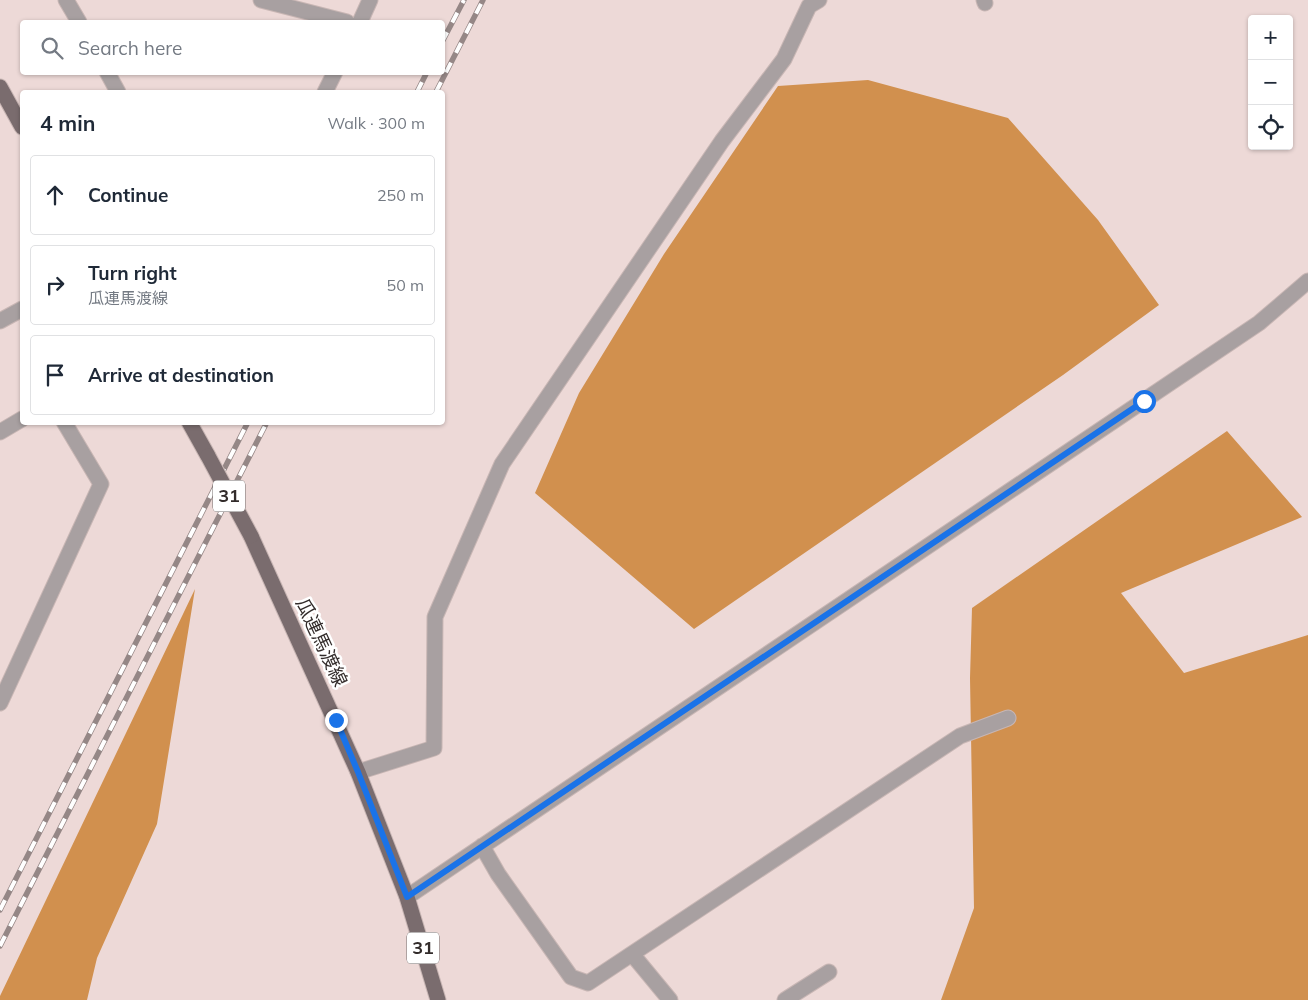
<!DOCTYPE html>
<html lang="en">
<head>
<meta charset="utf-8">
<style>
	:root { --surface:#fff; --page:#f6f6f7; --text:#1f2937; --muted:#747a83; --line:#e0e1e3 }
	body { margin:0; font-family:Mulish,"Noto Sans JP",sans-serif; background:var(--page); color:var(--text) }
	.controls { position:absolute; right:15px; top:15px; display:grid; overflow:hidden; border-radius:5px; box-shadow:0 1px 4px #0004 }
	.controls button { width:45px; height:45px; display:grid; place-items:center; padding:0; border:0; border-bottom:1px solid var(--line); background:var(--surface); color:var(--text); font:25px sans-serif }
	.stop { position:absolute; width:15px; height:15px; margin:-11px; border:4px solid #1a73e8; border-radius:50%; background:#fff }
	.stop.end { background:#1a73e8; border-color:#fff; box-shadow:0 1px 5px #0008 }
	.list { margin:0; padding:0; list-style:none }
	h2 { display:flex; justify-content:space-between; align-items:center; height:65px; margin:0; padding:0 20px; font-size:21px }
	h2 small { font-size:16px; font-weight:400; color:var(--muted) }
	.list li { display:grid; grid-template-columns:32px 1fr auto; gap:15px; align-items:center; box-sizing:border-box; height:80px; margin:0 10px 10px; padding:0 10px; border:1px solid var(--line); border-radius:5px }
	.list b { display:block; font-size:19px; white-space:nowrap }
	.list p { margin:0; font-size:16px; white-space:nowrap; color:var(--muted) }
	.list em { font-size:16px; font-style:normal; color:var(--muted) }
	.icon { flex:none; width:28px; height:28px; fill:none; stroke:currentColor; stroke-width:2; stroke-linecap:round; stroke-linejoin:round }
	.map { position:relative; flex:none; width:1308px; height:1000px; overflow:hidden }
	.search { position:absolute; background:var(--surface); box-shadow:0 1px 4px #0004; left:20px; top:20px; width:425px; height:55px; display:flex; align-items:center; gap:12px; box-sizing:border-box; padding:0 18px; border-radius:5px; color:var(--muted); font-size:19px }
	.panel { position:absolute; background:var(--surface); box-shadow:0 1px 4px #0004; left:20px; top:90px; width:425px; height:335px; border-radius:5px }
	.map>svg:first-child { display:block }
</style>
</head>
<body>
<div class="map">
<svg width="1308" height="1000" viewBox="0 0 1308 1000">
	<rect width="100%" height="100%" fill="#edd9d7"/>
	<path fill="#d1904e" d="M868,80L1008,118L1098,220L1159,305L1063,375L694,629L535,493L579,393L664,254L778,86Z
		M1227,431L1302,517L1121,593L1184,673L1308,635V1000H941L974,908L970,678L972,608Z
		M195,589L157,824L97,958L87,1000H0V996Z"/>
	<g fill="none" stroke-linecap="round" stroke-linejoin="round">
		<g stroke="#c8b6b4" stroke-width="17">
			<path id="minor" d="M66,0L79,22
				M261,0L347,22
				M984,0L985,3
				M360,22L370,0
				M107,72L118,92
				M325,92L335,72
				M0,321L22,309
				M0,432L22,419
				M0,703L101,484L64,422
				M358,772L434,748L435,617L502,464L722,141L784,59L809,6L819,0
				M482,846L498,874L571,977L588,983L960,736L1008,718
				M407,897L1259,323L1308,281
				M632,954L670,1000
				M785,1000L829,972"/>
		</g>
		<g stroke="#c8b6b4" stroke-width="17">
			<path id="major" d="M0,87L22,127
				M189,422L208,456
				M251,536L358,772L407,897L438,1000"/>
		</g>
		<use href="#minor" stroke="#a8a0a1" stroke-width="15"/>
		<use href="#major" stroke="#7a6c6e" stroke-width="15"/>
		<g stroke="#958786" stroke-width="5.5">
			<path id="rail" d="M442,42L464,0
				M417,92L427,72
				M436,92L483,0
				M0,910L248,422
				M0,946L267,422"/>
		</g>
		<use href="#rail" stroke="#fff" stroke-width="4" stroke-dasharray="11" stroke-linecap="butt"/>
		<g stroke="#c8b6b4" stroke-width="17" stroke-linecap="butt">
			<path id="major-bridge" d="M208,456L251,536"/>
		</g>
		<use href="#major-bridge" stroke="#7a6c6e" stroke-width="15"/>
	</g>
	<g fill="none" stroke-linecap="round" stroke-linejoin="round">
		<path stroke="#1a73e8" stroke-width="6" d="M336,720L358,772L407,897L1144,401"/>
	</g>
	<g text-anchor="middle" stroke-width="5" stroke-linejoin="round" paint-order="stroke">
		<g fill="#fff" stroke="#706b6a" stroke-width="1">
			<rect x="213" y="480.5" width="32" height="31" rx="4"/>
			<rect x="407" y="932.5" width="32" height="31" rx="4"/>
		</g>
		<g font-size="18" font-weight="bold" fill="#322b2a">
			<text x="229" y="502">31</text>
			<text x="423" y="954">31</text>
		</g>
		<g font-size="19" fill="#322b2a" stroke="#fff">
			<text transform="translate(322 642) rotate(65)" y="7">瓜連馬渡線</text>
		</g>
	</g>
</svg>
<div class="controls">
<button>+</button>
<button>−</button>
<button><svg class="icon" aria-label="locate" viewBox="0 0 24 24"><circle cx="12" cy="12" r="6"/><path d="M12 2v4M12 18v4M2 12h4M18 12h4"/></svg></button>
</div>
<div class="stop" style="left:1144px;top:401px"></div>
<div class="stop end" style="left:336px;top:720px"></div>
<div class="search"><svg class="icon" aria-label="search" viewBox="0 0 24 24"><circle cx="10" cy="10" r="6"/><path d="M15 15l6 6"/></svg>Search here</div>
<section class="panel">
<h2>4 min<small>Walk · 300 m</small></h2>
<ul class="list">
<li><svg class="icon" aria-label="ahead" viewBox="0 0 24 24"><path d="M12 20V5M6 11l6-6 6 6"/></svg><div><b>Continue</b></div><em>250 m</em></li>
<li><svg class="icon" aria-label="right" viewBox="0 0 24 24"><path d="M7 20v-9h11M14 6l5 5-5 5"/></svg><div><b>Turn right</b><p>瓜連馬渡線</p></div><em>50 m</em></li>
<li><svg class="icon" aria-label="arrive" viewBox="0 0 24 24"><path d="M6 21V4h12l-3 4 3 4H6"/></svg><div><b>Arrive at destination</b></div></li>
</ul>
</section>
</div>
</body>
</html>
